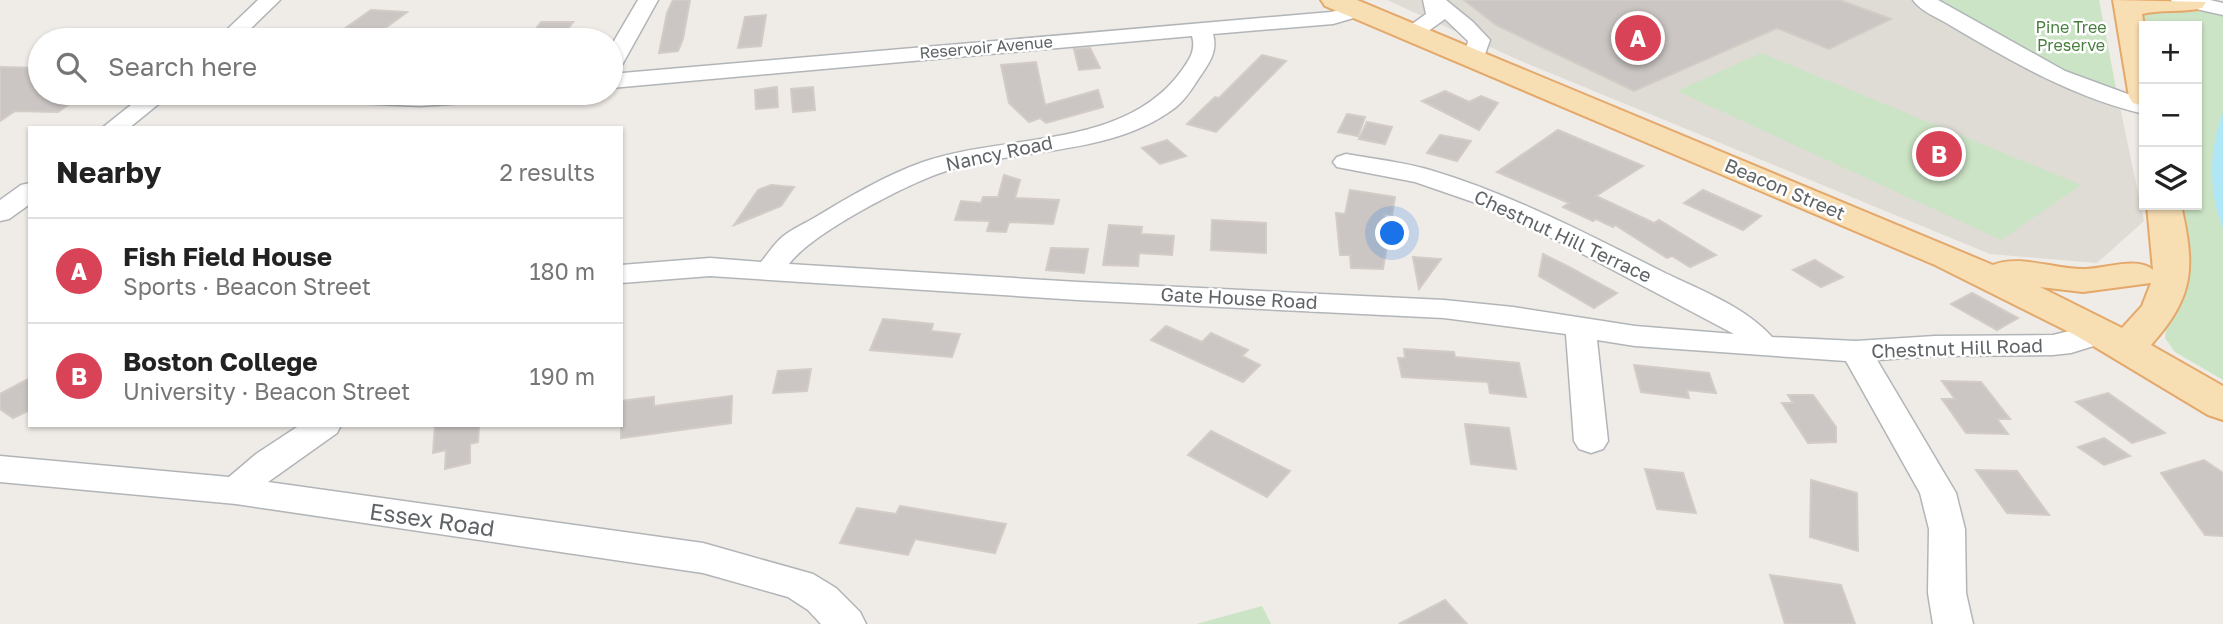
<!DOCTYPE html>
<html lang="en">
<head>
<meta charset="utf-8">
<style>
	:root { --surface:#fff; --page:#f2f2f2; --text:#222; --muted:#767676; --line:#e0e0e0; --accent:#d94358 }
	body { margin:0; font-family:"Golos Text",sans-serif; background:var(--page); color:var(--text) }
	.controls { position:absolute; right:21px; top:21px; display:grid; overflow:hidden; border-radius:0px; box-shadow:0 2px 5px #0004 }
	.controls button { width:63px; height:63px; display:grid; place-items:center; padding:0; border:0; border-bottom:2px solid var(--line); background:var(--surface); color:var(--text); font:35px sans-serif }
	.you { position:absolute; left:1393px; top:234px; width:24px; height:24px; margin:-18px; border:5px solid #fff; border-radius:50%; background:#1a73e8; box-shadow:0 0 0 10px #1a73e833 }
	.badge { display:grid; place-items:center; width:46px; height:46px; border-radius:50%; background:var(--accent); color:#fff; font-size:23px; font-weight:700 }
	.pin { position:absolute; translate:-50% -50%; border:4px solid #fff; box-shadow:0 2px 7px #0006 }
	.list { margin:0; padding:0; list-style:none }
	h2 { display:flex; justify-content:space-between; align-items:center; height:91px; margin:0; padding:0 28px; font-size:30px }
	h2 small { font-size:23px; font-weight:400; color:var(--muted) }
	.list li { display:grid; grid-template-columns:46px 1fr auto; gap:21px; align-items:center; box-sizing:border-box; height:105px; padding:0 28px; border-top:2px solid var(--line) }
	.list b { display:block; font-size:26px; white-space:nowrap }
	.list p { margin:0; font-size:23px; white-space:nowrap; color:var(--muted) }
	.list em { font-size:23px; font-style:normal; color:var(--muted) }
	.icon { flex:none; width:38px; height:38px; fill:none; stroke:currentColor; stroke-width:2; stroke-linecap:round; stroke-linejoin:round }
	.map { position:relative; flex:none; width:2223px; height:624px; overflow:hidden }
	.search { position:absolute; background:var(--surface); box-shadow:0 2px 5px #0004; left:28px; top:28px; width:595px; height:77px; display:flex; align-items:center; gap:18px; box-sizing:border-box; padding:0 24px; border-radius:38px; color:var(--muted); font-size:26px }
	.panel { position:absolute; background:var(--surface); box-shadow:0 2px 5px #0004; left:28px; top:126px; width:595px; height:301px; border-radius:0px }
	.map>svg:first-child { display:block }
</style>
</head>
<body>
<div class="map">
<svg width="2223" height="624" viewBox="0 0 2223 624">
	<rect width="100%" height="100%" fill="#efebe7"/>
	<path fill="#dfdbd5" d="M1387,0H1932L2103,87L2116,88L2144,221L2097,263L1990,254L1521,61Z"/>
	<path fill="#cce4c6" d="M1932,0H2099L2116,88L2089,84Z
		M2177,5L2223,13V380L2175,352L2165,338L2166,327L2190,273L2178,205H2197V26H2146L2143,15L2159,7Z
		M1761,53L2081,185L2001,240L1677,91Z
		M1262,606L1271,624H1196Z"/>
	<path fill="#afe7f7" d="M2223,113V228C2208,194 2209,147 2223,113Z"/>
	<path fill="#cbc6c3" stroke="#d3ccc6" stroke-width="2" d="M673,0H690L683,39L678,51L659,53L667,13Z
		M1464,0H1839L1891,19L1829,49L1777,28L1634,91L1496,25Z
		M371,10L407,12L380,32L344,29Z
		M766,15L761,46L738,48L745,17Z
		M541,22H573L560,40H528Z
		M1090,48L1100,68L1079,70L1074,49Z
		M1262,55L1286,61L1216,132L1187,124L1215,97L1219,98Z
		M1036,62L1045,105L1098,90L1103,107L1046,123L1040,118L1029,122L1009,103L1001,65Z
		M0,67L40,68V93H85L58,112L15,111L0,121Z
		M777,87L778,107L756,109L755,90Z
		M813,87L815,110L793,112L791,89Z
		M1445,91L1469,102L1481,96L1498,103L1479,130L1422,101Z
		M1347,114L1365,117L1358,136L1338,132Z
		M1367,122L1392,127L1385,144L1359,139Z
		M1558,130L1643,166L1596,196L1654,223L1659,220L1716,255L1690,267L1672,256L1667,258L1615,225L1613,227L1596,219L1593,221L1563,207L1569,203L1497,172Z
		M1440,135L1471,141L1457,161L1427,153Z
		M1167,140L1186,156L1160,164L1142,148Z
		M1004,175L1020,180L1015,198L1059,200L1053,224L1009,222L1006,232L987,231L990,221L955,220L961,201L981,203L983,197H998Z
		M771,185L794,187L781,206L734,225L758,190Z
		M1350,190L1395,197L1392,215L1384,214L1388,239L1383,269L1351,268L1350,255H1340L1336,213L1345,214Z
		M1703,190L1761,216L1743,230L1684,203Z
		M1212,220L1266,223V253L1211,250Z
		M1109,225L1142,227L1141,234L1174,236L1172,255L1139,253L1138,266L1103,265Z
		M1051,248L1088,249L1084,273L1046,270Z
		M1543,254L1569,267L1617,293L1594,308L1539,276Z
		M1413,257L1441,259L1419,289Z
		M1815,260L1843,277L1821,287L1793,270Z
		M1972,293L2018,318L1997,330L1951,304Z
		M883,319L933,324L931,331L960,334L952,357L870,350Z
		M1166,326L1202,342L1211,333L1248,350L1242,356L1260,365L1243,382L1151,340Z
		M1404,349L1454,352L1455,357L1519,363L1526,397L1490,393L1488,382L1402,377L1398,358H1405Z
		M1634,365L1709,373L1716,393L1687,390L1689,398L1641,392Z
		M811,369L807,391L773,393L778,371Z
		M30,378V410L13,418L0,409V394Z
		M1942,381L1981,382L2010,419H1997L2008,434L1966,433L1942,399H1955Z
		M2108,393L2165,433L2132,443L2076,402Z
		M1788,395H1813L1836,427V442L1808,443L1782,403H1793Z
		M732,396L731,423L621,438V401L654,397V406Z
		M1465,424L1509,428L1516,469L1471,464Z
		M435,425H479L478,442L470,444V463L445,469L446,450L433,453Z
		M1211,431L1290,471L1267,497L1188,455Z
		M2104,438L2130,456L2104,465L2078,447Z
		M2204,460L2223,473V536L2205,535L2161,473Z
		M1645,469L1683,473L1696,513L1657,509Z
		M1976,470L2017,471L2049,515L2007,513Z
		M1811,480L1857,493L1858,551L1810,537Z
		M900,506L1006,524L995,553L915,539L908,555L840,543L857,508L896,514Z
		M1770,575L1841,585L1855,624H1785Z
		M1445,600L1467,624H1399Z"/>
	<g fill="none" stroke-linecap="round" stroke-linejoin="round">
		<g stroke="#b2b5b8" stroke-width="3">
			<path id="minor" d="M258,0H280L239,40H216Z
				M638,0H658L622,65L619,70L611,72V46Z
				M1423,0H1446L1473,22L1490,40L1484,57L1469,63L1461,61L1458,56L1466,49L1468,41L1445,19L1420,37H1404L1401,32L1426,14Z
				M1913,0H1938L2065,71L2144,100V114C2075,98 2014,63 1953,27C1941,19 1921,12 1913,0Z
				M2171,0H2210L2223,3V15L2174,4Z
				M1360,4L1367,6L1370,10L1367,14L1333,24L1213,34C1218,52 1209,63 1199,78C1193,87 1186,99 1176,107C1111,157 1018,147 943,172C905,185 812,233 789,264L1078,282L1444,300L1513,307L1635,326L1734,334L1562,243L1473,202L1415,182L1337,167L1333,162L1337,157L1346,154C1374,159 1403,162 1430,170C1511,194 1587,234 1663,272C1700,290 1744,306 1772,337L1856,341L1935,336L2053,335L2102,323L2113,326L2117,333L2113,340L2071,353L2053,355L1935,356L1877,360L1956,493L1965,529L1966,593L1973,624H1933L1928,593L1929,529L1920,493L1846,361L1635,346L1597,340L1608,441L1603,449L1591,453L1579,449L1574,441L1566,334L1444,318L1078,300L710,276L621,283V265L710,258L761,262C767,255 772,247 778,241C787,231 802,225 814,218C849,197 884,176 923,162C1007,133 1125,150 1182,70C1190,59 1196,50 1192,36L611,88V74L1331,12Z
				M146,93H172L129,128H102Z
				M280,93H521L517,98L509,100L420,106L292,100L284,98Z
				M30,183V204L9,219L0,221V200L21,185Z
				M300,425H341L337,433L268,482L703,543L813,574L836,588L860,612L866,624H821L808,610L788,597L703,573L236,504L0,482V456L229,477L256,454Z"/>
		</g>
		<g stroke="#e4a86a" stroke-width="4">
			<path id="major" d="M1321,0H1357L1993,265C2021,254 2055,270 2085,269C2104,269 2138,256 2153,270L2147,205H2181C2195,268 2195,295 2151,345L2223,386V420L2208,415L2075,335L1935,265L1325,6ZM2151,283L2142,306L2122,328L2040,287L2083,292Z
				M2113,0L2206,2L2202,8C2182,13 2162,9 2142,14L2144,26V106L2133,103L2129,97Z"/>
		</g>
		<use href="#minor" fill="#fff" fill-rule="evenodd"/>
		<use href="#major" fill="#f8deb3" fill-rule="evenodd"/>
	</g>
	<g text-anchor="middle" stroke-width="5" stroke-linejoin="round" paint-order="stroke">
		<g font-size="16" fill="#487e3d" stroke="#fff">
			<text x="2071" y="33">Pine Tree<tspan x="2071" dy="18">Preserve</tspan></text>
		</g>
		<g font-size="16" fill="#5e6366" stroke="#fff">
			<text transform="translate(986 47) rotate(-5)" y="6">Reservoir Avenue</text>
		</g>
		<g font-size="19" fill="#5e6366" stroke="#fff">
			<text transform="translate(999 153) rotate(-12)" y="7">Nancy Road</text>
			<text transform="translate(1785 189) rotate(23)" y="7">Beacon Street</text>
			<text transform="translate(1563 236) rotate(25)" y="7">Chestnut Hill Terrace</text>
			<text transform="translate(1239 298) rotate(3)" y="7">Gate House Road</text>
			<text transform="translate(1957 348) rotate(-2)" y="7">Chestnut Hill Road</text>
		</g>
		<g font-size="23" fill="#5e6366" stroke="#fff">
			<text transform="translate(432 520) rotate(8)" y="8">Essex Road</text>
		</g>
	</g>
</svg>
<div class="controls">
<button>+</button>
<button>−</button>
<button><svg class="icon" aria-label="layers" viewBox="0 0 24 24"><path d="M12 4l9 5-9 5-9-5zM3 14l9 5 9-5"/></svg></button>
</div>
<div class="you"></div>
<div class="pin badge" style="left:1638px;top:38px">A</div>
<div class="pin badge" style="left:1939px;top:154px">B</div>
<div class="search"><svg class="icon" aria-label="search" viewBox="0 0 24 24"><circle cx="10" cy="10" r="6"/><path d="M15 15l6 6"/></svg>Search here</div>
<section class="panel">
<h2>Nearby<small>2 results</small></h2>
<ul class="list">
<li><span class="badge">A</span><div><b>Fish Field House</b><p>Sports · Beacon Street</p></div><em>180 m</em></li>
<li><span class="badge">B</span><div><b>Boston College</b><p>University · Beacon Street</p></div><em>190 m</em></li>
</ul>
</section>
</div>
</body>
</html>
